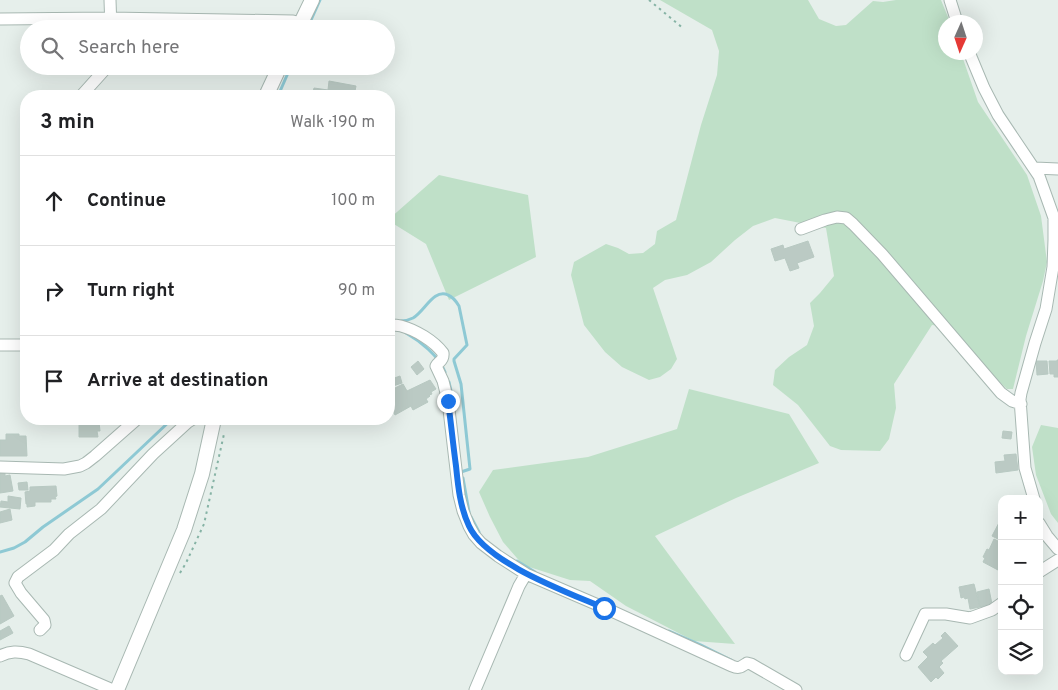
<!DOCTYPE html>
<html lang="en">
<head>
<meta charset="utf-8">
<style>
	:root { --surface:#fff; --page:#f2f2f2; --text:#202124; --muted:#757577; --line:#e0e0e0 }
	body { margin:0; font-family:Overpass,sans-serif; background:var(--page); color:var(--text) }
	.controls { position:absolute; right:15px; bottom:15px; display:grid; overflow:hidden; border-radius:10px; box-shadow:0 5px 20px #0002 }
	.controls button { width:45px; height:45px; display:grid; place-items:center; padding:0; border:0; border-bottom:1px solid var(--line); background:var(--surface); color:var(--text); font:25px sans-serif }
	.compass { position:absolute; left:938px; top:15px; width:45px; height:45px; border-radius:50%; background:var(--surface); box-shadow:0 5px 20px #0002; rotate:183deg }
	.stop { position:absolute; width:15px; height:15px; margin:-11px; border:4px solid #1a73e8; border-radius:50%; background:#fff }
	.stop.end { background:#1a73e8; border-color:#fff; box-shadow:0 1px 5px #0008 }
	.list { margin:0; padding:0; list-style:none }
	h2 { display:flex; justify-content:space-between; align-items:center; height:65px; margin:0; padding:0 20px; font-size:21px }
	h2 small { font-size:16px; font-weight:400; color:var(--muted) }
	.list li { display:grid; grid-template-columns:32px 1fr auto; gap:15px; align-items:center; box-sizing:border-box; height:90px; padding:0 20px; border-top:1px solid var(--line) }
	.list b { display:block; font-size:19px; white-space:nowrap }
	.list em { font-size:16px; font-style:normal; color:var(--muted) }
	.icon { flex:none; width:28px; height:28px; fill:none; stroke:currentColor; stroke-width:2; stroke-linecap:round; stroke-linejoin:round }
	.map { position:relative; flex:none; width:1058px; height:690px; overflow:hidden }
	.search { position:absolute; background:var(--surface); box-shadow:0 5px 20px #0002; left:20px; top:20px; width:375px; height:55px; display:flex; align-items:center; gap:12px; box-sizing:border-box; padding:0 18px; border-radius:28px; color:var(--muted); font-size:19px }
	.panel { position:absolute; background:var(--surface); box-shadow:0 5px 20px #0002; left:20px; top:90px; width:375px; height:335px; border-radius:20px }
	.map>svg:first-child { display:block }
</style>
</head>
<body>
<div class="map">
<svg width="1058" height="690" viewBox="0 0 1058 690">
	<rect width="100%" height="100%" fill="#e6efeb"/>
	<path fill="#bfe0c8" d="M660,0H808L819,19L836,26L846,25L873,1L883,2L896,0H941L950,22H946V52L961,53L978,102L1027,175L1041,216L1047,262L1043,281L1026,336L1013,389H1007L940,326L932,325L894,384L896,408L889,439L880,451L841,450L830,446L798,405L773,385L775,370L789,357L807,345L814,326L810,303L820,293L834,276L826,228L775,218L753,226L735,240L711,262L687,275L665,280L653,288L677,359L671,369L660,377L649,380L622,367L605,352L584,325L571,275L574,262L606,244L618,248L629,254L643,253L655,244L657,231L676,220L701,125L717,75L719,51L712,30Z
		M439,175L528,195L536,257L449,300L426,244L389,221V219Z
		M689,389L789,414L819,463L736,498L655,536L735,644L694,641L626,606L590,581L570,580L523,565L503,542L490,517L479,492L493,470L588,457L677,429Z
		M1041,425L1058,428V523L1051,514L1036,475L1032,447Z"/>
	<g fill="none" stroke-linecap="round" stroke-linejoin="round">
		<path stroke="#8ec9d4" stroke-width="3" d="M307,29L320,0
			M278,96L291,66
			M401,321C405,321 409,320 413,318C424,312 434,288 448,295C453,297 456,301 459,306L467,345L454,359V361L461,384L470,469L461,472
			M406,333C420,341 439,356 445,372
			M449,382L452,395V398
			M463,478L469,512
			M471,517L479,532
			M0,552L14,548L25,542L43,527L98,489L172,419
			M517,561L535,572
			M669,631L701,645L731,660"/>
	</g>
	<path fill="#bbcac4" stroke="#b8c9c2" d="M360,21L369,22L368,29H359Z
		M329,81L356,86L354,96H312L314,88L328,90Z
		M808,241L814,257L797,263L799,268L790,271L785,258L775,261L771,249L783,245L784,249Z
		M1057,360H1058V377H1054V374H1050L1049,361H1057Z
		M418,361L424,369L417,375L411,367Z
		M1036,361H1047L1048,374L1037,375Z
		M400,376L402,383L393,386V385L389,387V380Z
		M430,380L436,389L431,392L432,394L429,395L430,396L426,399L428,402L413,410L411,406L395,415L389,403V391L403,384L407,391Z
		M86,421L99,422L100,431H97L98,437H79V424H84Z
		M1003,431L1012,432L1011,439L1002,438Z
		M6,434H19V436H26L27,456H0V440H6Z
		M1016,454L1018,470L996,473L995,462L1005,461L1004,455Z
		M5,472V476L10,475L13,491L0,493V473Z
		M27,482L28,490H19L18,483Z
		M56,486L57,496L55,497L56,499H51V502H35V506L27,507V504H26L25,492L30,491V487Z
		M8,496L21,498L20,509L0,507L1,501L8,502Z
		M10,509L12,520L0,523V512Z
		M1002,517V541L992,536Z
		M994,539L1002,543V563L998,570L983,562L985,558L983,557L987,549L989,550Z
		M974,584L980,607L970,609L968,598L965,599L964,597L961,598L959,587Z
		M989,589L992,604L980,607L977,592Z
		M2,595L14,616L0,624V596Z
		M9,626L13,633L0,640V631Z
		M945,632L958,646L941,661L943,663L939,667L944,673L938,679L936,677L931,682L918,667L928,657L923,652L933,643L935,645L943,638L941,636Z"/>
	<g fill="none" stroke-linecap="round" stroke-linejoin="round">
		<g stroke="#a8b8b2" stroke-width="13">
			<path id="minor" d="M110,0L111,29
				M950,0L957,22
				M0,19L110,18L293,21L301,23
				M969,52L984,88L998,115L1039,176L1054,218V240L1053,267L1046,309L1035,343L1021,393L1020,399L1025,468L1034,499
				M81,96L108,66
				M1035,168L1058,169
				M801,229L825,220L837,217L846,218L853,224L882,254L1001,393L1012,401L1021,404
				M389,325C393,325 397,325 401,326C416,330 434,341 443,353C444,361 439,361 436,366L443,381L448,401L459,495L463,511L469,526L474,535L481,543L498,556L526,574L605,608L732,666C739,669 741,667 747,663L751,664L796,690
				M0,345H26
				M0,467L64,469L80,466L86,463L95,456L137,419
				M1039,523L1047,536L1058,549
				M1039,572L1058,560
				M40,630L45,625L44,620L21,593L15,583L18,577L54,550L69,534L101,509L153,454L188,422L193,419
				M906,655L925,614H946L970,618L992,610L1002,603
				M0,656C10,651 18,651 29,654L113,690
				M475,690L519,586L526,574"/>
		</g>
		<g stroke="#a8b8b2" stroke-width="16">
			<path id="tertiary" d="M298,29L312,0
				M266,96L280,66
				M117,690L184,530L202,474L214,419"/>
		</g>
		<path stroke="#86b3a5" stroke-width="2" stroke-dasharray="2.5 4" stroke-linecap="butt" d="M649,0L684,29
			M180,573L186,563L204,524L224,434"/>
		<use href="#minor" stroke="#fff" stroke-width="11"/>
		<use href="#tertiary" stroke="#fff" stroke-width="14"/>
	</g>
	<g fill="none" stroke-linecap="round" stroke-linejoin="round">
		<path stroke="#1a73e8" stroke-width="6" d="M448,401C451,423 453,444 456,466C458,486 460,507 469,526C486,563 567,592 604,608"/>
	</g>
</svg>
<div class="controls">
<button>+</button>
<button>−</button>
<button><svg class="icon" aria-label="locate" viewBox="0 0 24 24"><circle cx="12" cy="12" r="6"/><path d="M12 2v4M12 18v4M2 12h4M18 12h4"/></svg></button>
<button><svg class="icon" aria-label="layers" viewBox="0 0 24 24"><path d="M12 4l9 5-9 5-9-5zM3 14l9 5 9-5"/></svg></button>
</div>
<svg class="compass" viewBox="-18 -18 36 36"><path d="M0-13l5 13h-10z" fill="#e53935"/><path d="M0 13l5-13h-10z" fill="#757577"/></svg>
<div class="stop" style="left:604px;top:608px"></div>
<div class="stop end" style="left:448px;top:401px"></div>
<div class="search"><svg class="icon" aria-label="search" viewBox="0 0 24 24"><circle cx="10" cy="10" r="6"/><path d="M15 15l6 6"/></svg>Search here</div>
<section class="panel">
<h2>3 min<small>Walk · 190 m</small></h2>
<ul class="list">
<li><svg class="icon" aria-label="ahead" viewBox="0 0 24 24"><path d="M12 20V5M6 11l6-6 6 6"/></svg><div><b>Continue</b></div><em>100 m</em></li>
<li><svg class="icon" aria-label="right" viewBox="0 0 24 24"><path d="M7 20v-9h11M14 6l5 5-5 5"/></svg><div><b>Turn right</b></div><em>90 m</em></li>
<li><svg class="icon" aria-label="arrive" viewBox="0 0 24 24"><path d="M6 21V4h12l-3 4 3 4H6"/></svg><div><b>Arrive at destination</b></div></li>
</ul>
</section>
</div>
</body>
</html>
